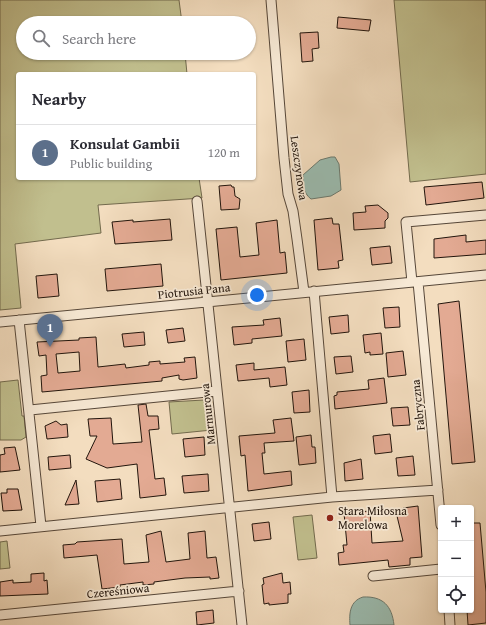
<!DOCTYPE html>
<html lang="en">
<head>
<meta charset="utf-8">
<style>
	:root { --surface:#fff; --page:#f2f2f3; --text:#2b2b33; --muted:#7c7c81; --line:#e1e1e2; --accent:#0f766e }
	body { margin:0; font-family:"Gentium Book Plus",serif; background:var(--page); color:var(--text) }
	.controls { position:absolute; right:12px; bottom:12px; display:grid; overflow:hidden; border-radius:4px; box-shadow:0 1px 3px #0004 }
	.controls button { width:36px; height:36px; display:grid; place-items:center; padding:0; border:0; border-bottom:1px solid var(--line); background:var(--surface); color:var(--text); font:20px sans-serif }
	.you { position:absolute; left:257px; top:295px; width:14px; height:14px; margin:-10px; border:3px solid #fff; border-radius:50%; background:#1a73e8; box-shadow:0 0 0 6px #1a73e833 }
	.badge { display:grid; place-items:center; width:26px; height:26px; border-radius:50%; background:var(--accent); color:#fff; font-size:13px; font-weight:700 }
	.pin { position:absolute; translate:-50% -33px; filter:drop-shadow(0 1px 2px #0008) }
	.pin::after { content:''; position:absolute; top:21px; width:14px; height:12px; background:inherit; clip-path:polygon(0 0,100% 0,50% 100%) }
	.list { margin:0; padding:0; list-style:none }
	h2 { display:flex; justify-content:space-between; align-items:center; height:52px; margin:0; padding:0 16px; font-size:17px }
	h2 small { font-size:13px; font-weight:400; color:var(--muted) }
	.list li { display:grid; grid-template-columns:26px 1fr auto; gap:12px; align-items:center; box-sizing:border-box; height:56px; padding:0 16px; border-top:1px solid var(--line) }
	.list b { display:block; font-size:15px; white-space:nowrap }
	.list p { margin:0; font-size:13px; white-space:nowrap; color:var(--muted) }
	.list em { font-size:13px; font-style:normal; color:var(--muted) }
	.icon { flex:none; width:22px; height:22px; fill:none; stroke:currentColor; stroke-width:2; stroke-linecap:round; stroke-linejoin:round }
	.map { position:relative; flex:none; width:486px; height:625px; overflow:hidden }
	.search { position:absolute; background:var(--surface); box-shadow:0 1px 3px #0004; left:16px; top:16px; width:240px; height:44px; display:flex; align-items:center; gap:10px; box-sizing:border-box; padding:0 14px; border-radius:22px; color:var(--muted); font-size:15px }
	.panel { position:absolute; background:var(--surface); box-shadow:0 1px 3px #0004; left:16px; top:72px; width:240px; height:108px; border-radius:4px }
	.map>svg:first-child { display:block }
</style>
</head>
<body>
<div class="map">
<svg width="486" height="625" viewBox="0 0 486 625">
	<rect width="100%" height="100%" fill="#f3ddbf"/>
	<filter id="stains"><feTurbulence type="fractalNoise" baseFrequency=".005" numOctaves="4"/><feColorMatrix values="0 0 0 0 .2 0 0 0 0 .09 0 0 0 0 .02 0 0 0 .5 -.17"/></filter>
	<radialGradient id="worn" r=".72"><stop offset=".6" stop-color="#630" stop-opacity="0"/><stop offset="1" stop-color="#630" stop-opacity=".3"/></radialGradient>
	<path fill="#c1bf8e" stroke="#726a4d" d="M0,0H179L182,23H23V53H185L187,74H18V178H199L202,198L98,205L101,233L15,244L21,308L0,310Z
		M394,0H486V174L410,182Z
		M18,380L22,416H24L26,437L21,440H0V382Z
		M204,400L210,404L212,430L172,434L169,402Z
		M312,515L317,558L298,560L293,517Z
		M7,541L10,568L0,569V542Z"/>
	<path fill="#9bbcb0" stroke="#6b796e" d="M331,157H335L339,164L341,190L331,196L311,199C303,193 303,184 303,175L320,160Z
		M363,597C383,596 392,606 394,625H350C349,613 350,601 363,597Z"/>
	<path fill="#e3aa93" stroke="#22150c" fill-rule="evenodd" d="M338,17L371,20L369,31L337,28Z
		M318,32L319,48L312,49L313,61L302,62L300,33Z
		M482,182L484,198L426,205L424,187Z
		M231,185L232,187H234L235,196L240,199L239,209L221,210L219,186Z
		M378,205L388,213V218L385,221V228L354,230L353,213L366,212L365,206Z
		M332,218L333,224H339L343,260L338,261L339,268L318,270L314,220Z
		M170,219L172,240L115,244L112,222L133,220V222Z
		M277,220L280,253L285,252L287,273L221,280L216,229L237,227L240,257L259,255L256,223Z
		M466,235V242L486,240V254L434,258V239Z
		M390,246L392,263L372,265L370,248Z
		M161,264L163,286L107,291L105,269Z
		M57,274L59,296L38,298L36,276Z
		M459,301L475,462L452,464L438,304Z
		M399,307L400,327L385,328L383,308Z
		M348,315L349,332L331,334L329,317Z
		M280,318L282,336L252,339V343L234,345L232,327L264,325L263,320Z
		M183,328L185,341L168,343L166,330Z
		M144,332L145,345L124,347L122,334Z
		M381,333L383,354L370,355V352L365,353L363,335Z
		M96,337L98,367L125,364L126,368L149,365V362L160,361V364L185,362L184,358L195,357L197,378L183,380L179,379V375L162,378V381L42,392L41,376L47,375L46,355L39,356L37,342L79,340V338ZM79,352L80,371L58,373L56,354Z
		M304,339L306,360L288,362L286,341Z
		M403,351L406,375L388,377L386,353Z
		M351,356L353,372L336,374L334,357Z
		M254,363V370L285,367L287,385L270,387L269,378L238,381L236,365Z
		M384,378L387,403L335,409L334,396L337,395V392L369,389L368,380Z
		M309,390L310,412L294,413L292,392Z
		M146,404L148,416H158L159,429L149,430L155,479L164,478L166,495L140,498L137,464L107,468L86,459L97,436H90L88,419L111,418L113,444L142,442L138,405Z
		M408,407L410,425L393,426L391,408Z
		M291,418L294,441L264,443L265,453H262L264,474L291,471L292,485L248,491L245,455L241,456L239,436L275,433L273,420Z
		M56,421L61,425L67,424L68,437L47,439L45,426Z
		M390,434L392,452L375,454L373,436Z
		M311,435L312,447H315L316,463L299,465L296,437Z
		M204,437L205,455L185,457L183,439Z
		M15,447L20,470L0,472V455L5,454L4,448Z
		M70,455L71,468L49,470L48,457Z
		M413,456L415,475L398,476L396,458Z
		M361,459L363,479L345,481L344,463Z
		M208,474L209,491L184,493L182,476Z
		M120,479L122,499L97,502L95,481Z
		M76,480L79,504L65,505Z
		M7,489H18L22,510L3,511L1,493H7Z
		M418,506L422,557L410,558V565L389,567L388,560L339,565L338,553L344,552L343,545H347L344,513L370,511L372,543L403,541L397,516L403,510V508Z
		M269,522L271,539L254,541L252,524Z
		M471,523H480L486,592V623L468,625L467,610H471Z
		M161,531L166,562L190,559L188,533L205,531L207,558L216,557L219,578L210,579V577L185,578L154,582V584L143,585V582L120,585V587L102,589L97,555L64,558L63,545L75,544L77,542L122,539L124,564L149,562L146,535Z
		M44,573V581L47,580L48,594L0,596V582L13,580V583L31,582V574Z
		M282,573L283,583L290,582L291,594H288V603L269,605V603L264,604L262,585L264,584L263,578Z
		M213,610L214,623L197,625L196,612Z"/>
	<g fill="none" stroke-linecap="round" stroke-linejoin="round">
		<g stroke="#564739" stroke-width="11">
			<path id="street" d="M271,0L284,158L288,194L293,211L297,239L304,292
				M197,201L242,625
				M412,282L406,222L486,215
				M418,282L441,525
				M314,291L332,497
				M19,320L41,526
				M0,322L486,275
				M30,410L217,391
				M0,531L332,497L438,490
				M373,576L441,569
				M449,610L450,625
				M0,615L239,591"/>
		</g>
		<use href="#street" stroke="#f7e9d5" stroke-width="9"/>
	</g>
	<circle fill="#8f2418" stroke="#f7e9d5" stroke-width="1.5" cx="330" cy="518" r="4"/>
	<g text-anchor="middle" stroke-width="3.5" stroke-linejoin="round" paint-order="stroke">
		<g font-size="12" fill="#22150c" stroke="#f7e9d5">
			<text transform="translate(299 168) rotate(82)" y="4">Leszczynowa</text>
			<text transform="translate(194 291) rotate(-6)" y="4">Piotrusia Pana</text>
			<text transform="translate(418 405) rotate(-96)" y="4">Fabryczna</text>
			<text transform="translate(208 414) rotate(-96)" y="4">Marmurowa</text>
			<text transform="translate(118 591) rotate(-6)" y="4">Czereśniowa</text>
		</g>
		<g font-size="12" fill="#22150c" stroke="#f7e9d5" text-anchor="start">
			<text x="338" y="515">Stara Miłosna<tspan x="338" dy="14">Morelowa</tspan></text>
		</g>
	</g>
	<rect width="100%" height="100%" filter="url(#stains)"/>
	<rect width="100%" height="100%" fill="url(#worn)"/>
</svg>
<div class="controls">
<button>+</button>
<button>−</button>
<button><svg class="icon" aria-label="locate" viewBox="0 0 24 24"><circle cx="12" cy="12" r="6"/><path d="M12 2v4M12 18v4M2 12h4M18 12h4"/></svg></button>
</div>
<div class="you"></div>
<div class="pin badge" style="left:50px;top:347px;background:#5c6f8a">1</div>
<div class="search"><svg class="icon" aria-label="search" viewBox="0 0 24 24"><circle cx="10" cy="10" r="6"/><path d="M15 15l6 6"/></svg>Search here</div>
<section class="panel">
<h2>Nearby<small></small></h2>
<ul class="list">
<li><span class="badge" style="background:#5c6f8a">1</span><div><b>Konsulat Gambii</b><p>Public building</p></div><em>120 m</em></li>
</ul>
</section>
</div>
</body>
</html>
